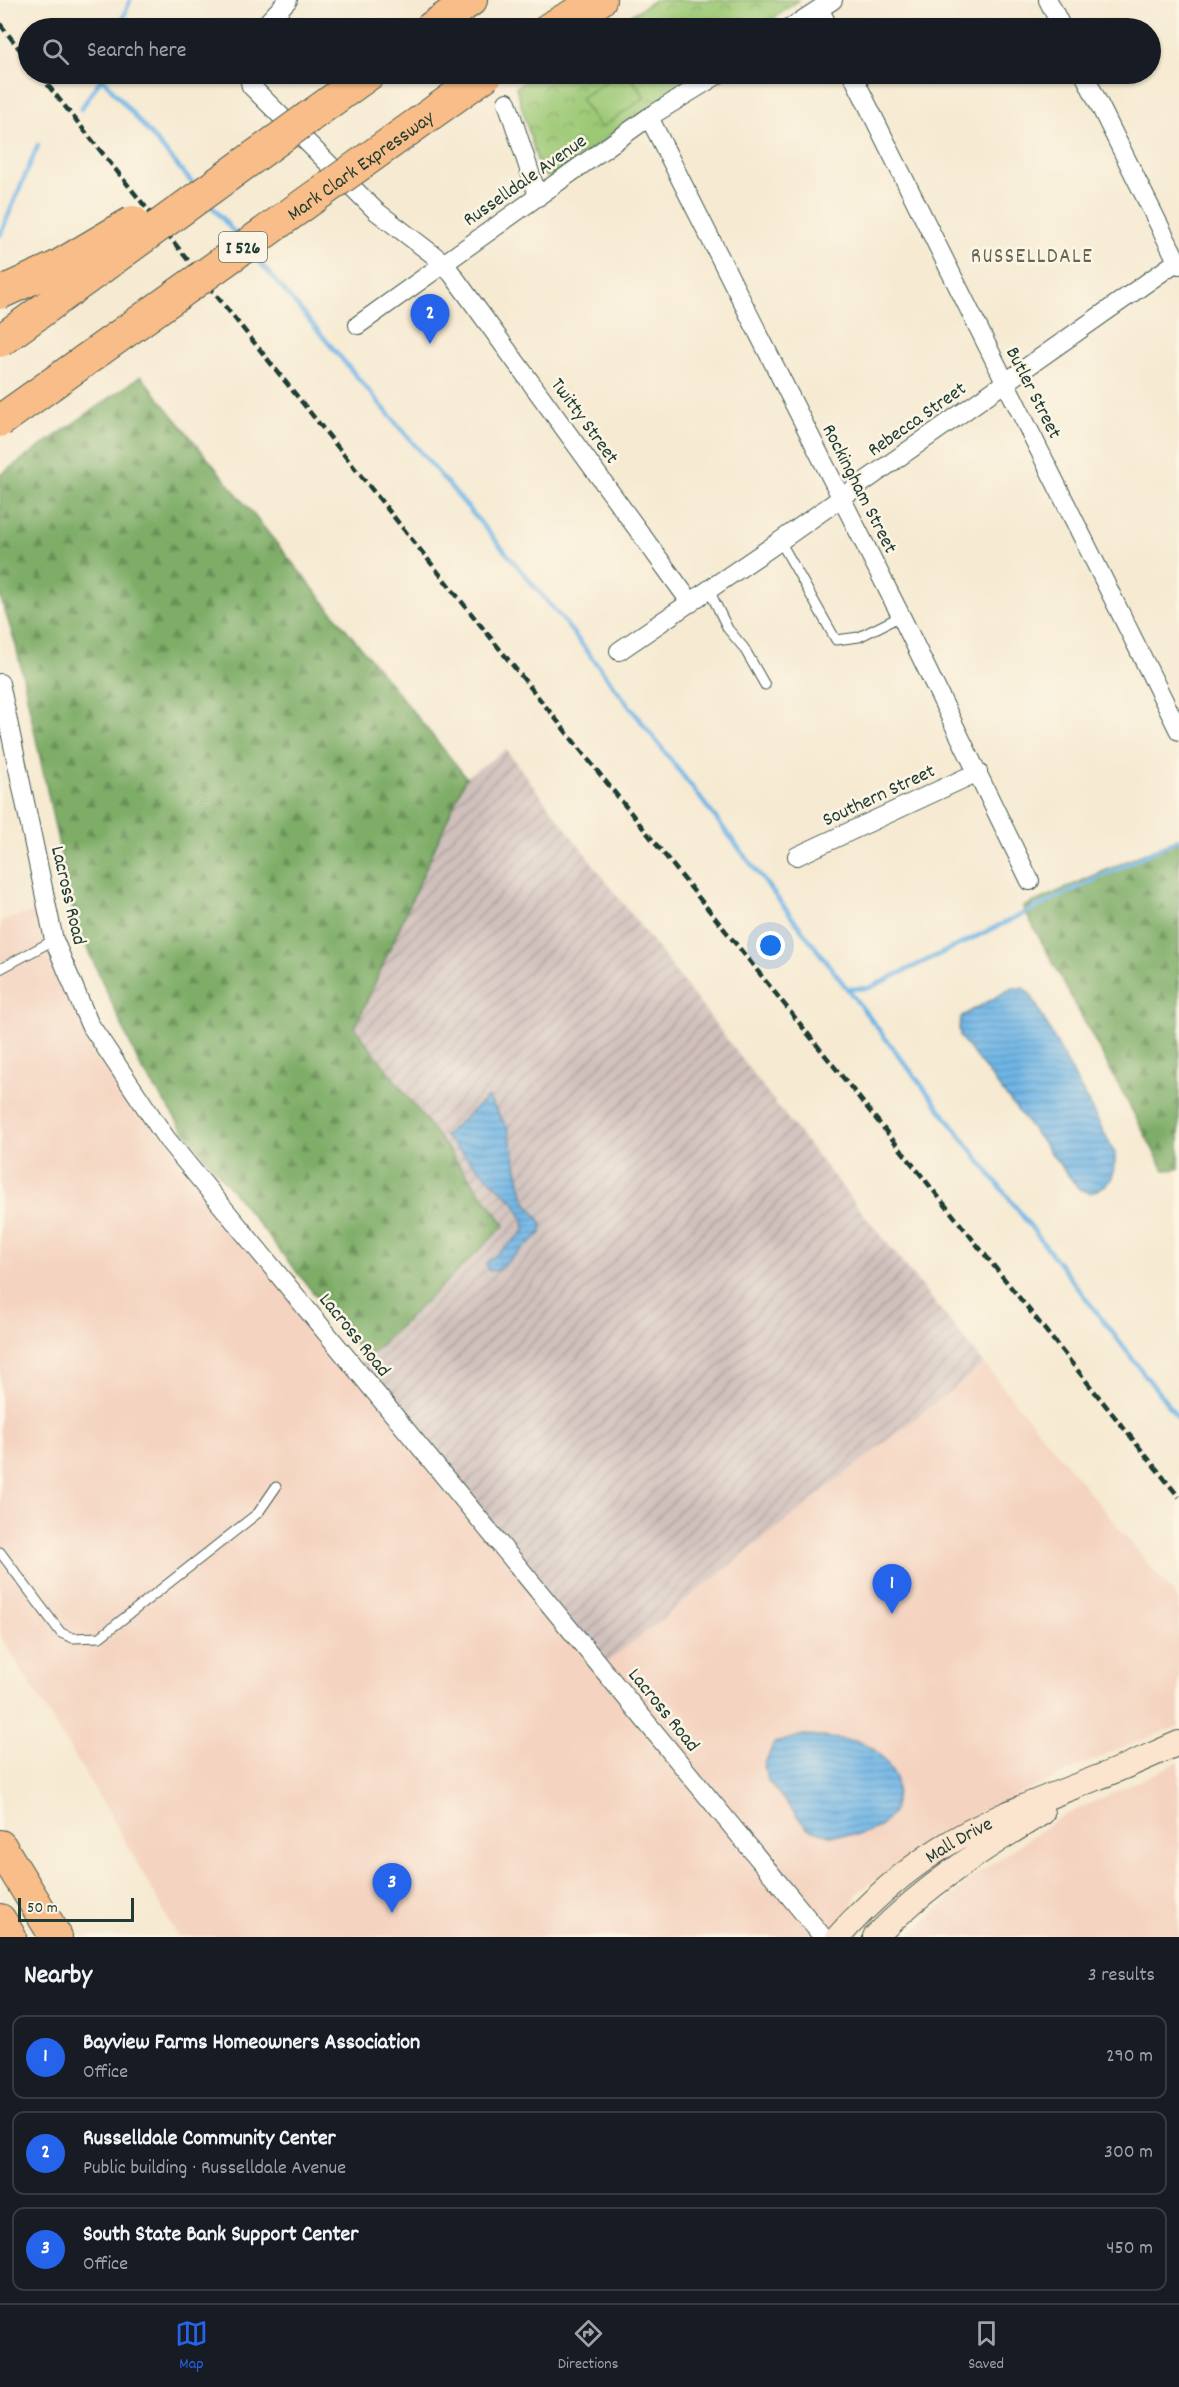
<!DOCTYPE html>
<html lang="en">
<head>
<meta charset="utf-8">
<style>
	:root { --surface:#171b24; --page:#242831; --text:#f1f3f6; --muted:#9ea1a6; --line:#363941; --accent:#2563eb }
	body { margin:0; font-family:Dekko,sans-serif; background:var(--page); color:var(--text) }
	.scale { position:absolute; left:18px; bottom:15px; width:116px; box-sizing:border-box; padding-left:6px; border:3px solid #1f3d34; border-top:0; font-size:16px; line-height:21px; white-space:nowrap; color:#1f3d34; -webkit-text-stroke:4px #fcf5e5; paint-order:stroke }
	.you { position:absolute; left:771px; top:946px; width:21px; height:21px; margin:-15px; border:4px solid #fff; border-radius:50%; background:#1a73e8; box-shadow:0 0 0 9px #1a73e833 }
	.badge { display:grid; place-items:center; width:39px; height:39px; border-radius:50%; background:var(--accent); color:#fff; font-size:20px; font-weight:700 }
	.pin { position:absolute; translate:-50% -50px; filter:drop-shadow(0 2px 3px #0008) }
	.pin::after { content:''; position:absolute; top:32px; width:21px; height:18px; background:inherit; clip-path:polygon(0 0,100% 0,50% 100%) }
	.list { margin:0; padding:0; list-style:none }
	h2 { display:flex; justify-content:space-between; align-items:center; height:78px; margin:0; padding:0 24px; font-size:26px }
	h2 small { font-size:20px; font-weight:400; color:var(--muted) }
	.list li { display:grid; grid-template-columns:39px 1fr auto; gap:18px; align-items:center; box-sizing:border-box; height:84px; margin:0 12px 12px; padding:0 12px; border:2px solid var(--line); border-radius:12px }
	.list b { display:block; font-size:22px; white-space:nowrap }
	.list p { margin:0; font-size:20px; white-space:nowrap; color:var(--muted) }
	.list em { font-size:20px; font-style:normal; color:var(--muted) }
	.icon { flex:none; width:33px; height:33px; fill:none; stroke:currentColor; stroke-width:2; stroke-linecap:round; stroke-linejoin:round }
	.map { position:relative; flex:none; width:1179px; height:1937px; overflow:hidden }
	.search { position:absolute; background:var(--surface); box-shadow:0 2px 4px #0004; left:18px; right:18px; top:18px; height:66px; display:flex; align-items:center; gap:15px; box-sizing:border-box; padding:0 21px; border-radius:33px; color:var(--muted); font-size:22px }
	.sheet { height:366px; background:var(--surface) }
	nav { display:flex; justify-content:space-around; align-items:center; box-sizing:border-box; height:84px; border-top:2px solid var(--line); background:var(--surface); font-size:16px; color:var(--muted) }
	nav a { display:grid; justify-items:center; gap:3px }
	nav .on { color:var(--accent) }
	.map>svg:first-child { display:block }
</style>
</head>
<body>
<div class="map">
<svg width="1179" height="1937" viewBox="0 0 1179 1937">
	<defs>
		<pattern id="industrial-furrows" width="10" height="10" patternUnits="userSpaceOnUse" patternTransform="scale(1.5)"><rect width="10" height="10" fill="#d0c0bc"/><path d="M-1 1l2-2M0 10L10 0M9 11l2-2" fill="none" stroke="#a89d9a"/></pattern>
		<pattern id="forest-firs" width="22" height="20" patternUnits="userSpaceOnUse" patternTransform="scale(1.5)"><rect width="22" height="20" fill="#7ead67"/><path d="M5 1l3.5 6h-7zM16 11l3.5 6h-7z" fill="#678e56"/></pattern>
		<pattern id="park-crowns" width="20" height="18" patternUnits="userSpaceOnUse" patternTransform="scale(1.5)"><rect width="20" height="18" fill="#9dc976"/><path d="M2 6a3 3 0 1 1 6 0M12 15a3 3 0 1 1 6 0" fill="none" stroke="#7fa462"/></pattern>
		<pattern id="water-rules" width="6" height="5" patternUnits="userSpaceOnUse" patternTransform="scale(1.5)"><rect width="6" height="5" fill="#70b5e6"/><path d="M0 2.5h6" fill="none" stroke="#5b94bb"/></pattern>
	</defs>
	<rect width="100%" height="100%" fill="#fcf5e5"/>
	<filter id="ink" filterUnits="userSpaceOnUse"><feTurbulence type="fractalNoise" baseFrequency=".0167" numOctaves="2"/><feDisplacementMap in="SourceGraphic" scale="12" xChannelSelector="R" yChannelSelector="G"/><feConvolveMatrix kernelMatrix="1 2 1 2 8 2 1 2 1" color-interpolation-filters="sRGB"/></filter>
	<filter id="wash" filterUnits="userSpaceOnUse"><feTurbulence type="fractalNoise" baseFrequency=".008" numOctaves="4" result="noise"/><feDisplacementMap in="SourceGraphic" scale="24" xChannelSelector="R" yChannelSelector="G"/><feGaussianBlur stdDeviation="1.35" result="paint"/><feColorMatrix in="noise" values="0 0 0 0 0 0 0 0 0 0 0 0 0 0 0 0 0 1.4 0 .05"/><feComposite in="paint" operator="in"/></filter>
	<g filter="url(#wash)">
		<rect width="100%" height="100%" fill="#f6ead2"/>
		<path fill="#f4d3c0" d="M48,908L89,1023L166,1138L601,1667L984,1364L1179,1601V1726L1104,1755L979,1813L858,1892L835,1937H178L111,1816L0,1635V924L3,920Z
			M1179,1762V1937H908L969,1880L1057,1819Z"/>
		<path fill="url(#industrial-furrows)" d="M506,750L790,1122L984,1364L601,1667L355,1368L366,1359L355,1028L466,777Z"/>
		<path fill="url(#forest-firs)" stroke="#4e754e" stroke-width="1.5" d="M141,376L466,777L355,1028L505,1225L366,1359L182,1128L140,1066L75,921L16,645L0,596V475Z
			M1179,838V1169L1164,1170L1023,907Z"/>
		<path fill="url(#park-crowns)" stroke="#5e8355" stroke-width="1.5" d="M655,0H799L760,28H610Z
			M538,74H698L550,178L541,174L516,87Z"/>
		<path fill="#9dc976" stroke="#5e8355" stroke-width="1.5" d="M616,74H628L645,97L601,128L580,99Z"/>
		<path fill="url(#water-rules)" stroke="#48798d" stroke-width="1.5" d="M1012,988H1023L1031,995L1115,1153C1115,1178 1113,1184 1090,1193L1079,1189L960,1037L959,1026L962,1016Z
			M488,1097L508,1129L524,1199L542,1224L541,1233L496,1271L488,1270L486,1263L524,1232L523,1219L514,1202L444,1136Z
			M804,1735L857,1741L872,1748L884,1759L896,1778L897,1791L893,1813L880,1827L858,1835H830L807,1828L768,1781L764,1766L774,1743Z"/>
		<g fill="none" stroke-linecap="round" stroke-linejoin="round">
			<path stroke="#70b5e6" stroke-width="4.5" d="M120,28L130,0
				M102,78L195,186
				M81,109L104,74
				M210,204L238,237
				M0,235L38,145
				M253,254L563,620L1179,1419
				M847,989L869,988L1179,839"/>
		</g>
	</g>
	<g filter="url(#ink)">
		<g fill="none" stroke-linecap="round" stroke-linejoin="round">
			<g stroke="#3f574c" stroke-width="11">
				<path id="lane" d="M780,541L836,640L859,637L901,616
					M709,590L728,629L744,648L765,685
					M0,969L54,940
					M0,1552L61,1633L73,1638L100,1637L258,1513L276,1487"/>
			</g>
			<g stroke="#3f574c" stroke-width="20">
				<path id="street" d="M1048,0L1062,28
					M820,10L829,28
					M262,28L288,0
					M790,28L833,0
					M248,74L251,86L376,211L444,263L691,603
					M852,74L1179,731
					M1084,74L1179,265
					M507,102L538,197
					M649,117L901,616L1030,881
					M358,325L649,117L719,74
					M619,651L780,541L1179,260
					M0,683L54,940L89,1023L166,1138L823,1937
					M797,856L978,772"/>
			</g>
			<g stroke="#3f574c" stroke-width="26">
				<g id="secondary">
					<path id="s1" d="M838,1937C868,1903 903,1872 941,1848C990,1817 1046,1798 1099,1777C1126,1767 1153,1754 1179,1743"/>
					<path d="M875,1937C924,1887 982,1849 1042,1813"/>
				</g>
			</g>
			<g stroke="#3f574c" stroke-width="34">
				<path id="highway" d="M431,28L471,0
					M550,28L600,0
					M309,117L369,74
					M0,1846L56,1937
					M0,1920L10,1937"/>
			</g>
			<use href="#lane" stroke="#fff" stroke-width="9"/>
			<use href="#street" stroke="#fff" stroke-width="18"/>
			<use href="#secondary" stroke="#fce5cf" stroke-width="24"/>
			<use href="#highway" stroke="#f8bd88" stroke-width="32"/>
			<path stroke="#1f3d34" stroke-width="4.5" stroke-dasharray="9 4.5" stroke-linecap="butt" d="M0,24L28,60
				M39,74L1179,1497"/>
			<g stroke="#3f574c" stroke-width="34" stroke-linecap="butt">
				<g id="highway-bridge">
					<path d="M0,293L57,267L133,222"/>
					<path d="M0,341L309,117"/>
					<path id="s2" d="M0,421L487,74"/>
				</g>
			</g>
			<use href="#highway-bridge" stroke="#f8bd88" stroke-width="32"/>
		</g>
	</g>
	<g text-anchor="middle" stroke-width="5" stroke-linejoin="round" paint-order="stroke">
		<rect fill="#fcf5e5" stroke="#617469" stroke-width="1.5" x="219" y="232" width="48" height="30" rx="4.5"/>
		<g font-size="18" font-weight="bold" fill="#1f3d34">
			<text x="243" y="253">I 526</text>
		</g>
		<g font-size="20" fill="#1f3d34" stroke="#fcf5e5">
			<text dy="7" stroke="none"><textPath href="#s2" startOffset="442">Mark Clark Expressway</textPath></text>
			<text transform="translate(524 179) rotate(-35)" y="7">Russelldale Avenue</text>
			<text transform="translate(1035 392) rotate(63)" y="7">Butler Street</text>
			<text transform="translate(916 418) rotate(-35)" y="7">Rebecca Street</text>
			<text transform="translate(586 420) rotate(54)" y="7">Twitty Street</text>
			<text transform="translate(861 488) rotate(63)" y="7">Rockingham Street</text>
			<text transform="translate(878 794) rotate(-25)" y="7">Southern Street</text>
			<text transform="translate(70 895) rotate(77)" y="7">Lacross Road</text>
			<text transform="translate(356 1334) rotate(51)" y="7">Lacross Road</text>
			<text transform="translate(665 1709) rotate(51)" y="7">Lacross Road</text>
			<text dy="7" stroke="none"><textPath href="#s1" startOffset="156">Mall Drive</textPath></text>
		</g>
		<g font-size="21" letter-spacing="1.5" fill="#656555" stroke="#fcf5e5">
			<text x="1032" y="262">RUSSELLDALE</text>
		</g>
	</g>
</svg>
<div class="scale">50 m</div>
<div class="you"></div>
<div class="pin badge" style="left:892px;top:1614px">1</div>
<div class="pin badge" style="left:430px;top:344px">2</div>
<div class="pin badge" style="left:392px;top:1913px">3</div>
<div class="search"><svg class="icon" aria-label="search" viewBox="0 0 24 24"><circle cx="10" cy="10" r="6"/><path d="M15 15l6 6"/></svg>Search here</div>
</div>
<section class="sheet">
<h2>Nearby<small>3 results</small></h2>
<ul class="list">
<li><span class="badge">1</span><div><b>Bayview Farms Homeowners Association</b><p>Office</p></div><em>290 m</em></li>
<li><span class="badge">2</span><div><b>Russelldale Community Center</b><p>Public building · Russelldale Avenue</p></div><em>300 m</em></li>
<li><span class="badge">3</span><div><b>South State Bank Support Center</b><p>Office</p></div><em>450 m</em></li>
</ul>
</section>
<nav>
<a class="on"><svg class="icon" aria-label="map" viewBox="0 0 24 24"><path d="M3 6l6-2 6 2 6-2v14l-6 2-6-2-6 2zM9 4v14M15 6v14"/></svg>Map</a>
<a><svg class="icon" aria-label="directions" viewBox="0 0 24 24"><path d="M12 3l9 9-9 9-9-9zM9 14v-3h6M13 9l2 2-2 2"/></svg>Directions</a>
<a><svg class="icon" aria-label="saved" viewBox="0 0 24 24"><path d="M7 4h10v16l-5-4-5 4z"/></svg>Saved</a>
</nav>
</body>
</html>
